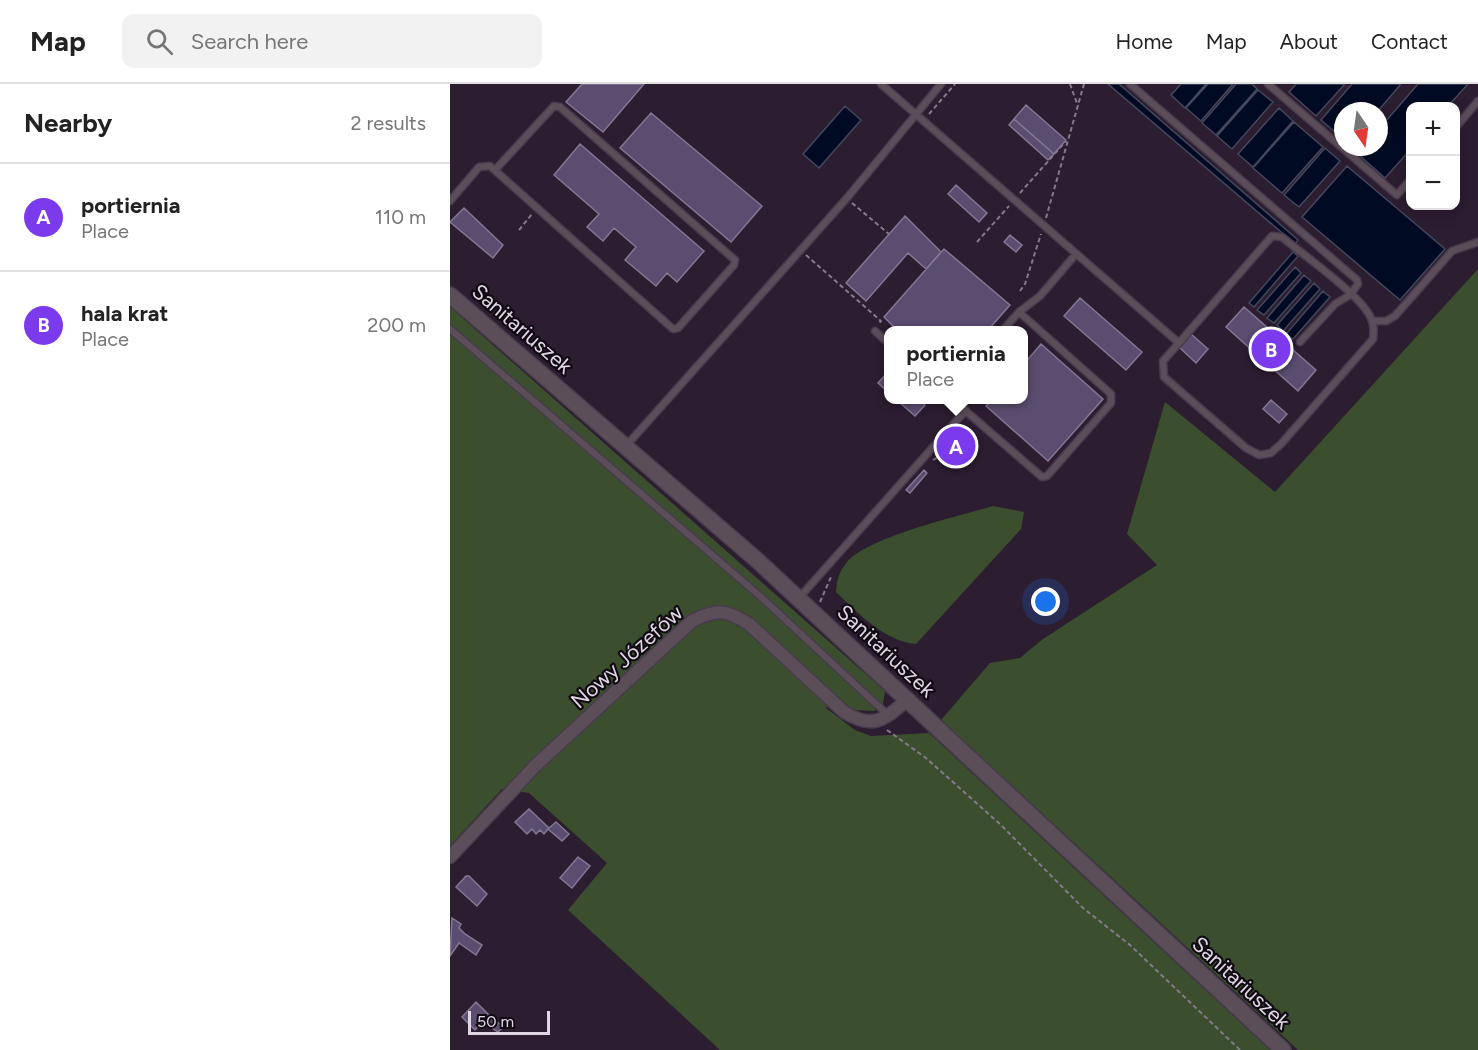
<!DOCTYPE html>
<html lang="en">
<head>
<meta charset="utf-8">
<style>
	:root { --surface:#fff; --page:#f2f2f2; --text:#222; --muted:#767676; --line:#e0e0e0; --accent:#7c3aed }
	body { margin:0; font-family:Figtree,sans-serif; background:var(--page); color:var(--text) }
	.controls { position:absolute; right:18px; top:18px; display:grid; overflow:hidden; border-radius:12px; box-shadow:0 3px 15px #0003 }
	.controls button { width:54px; height:54px; display:grid; place-items:center; padding:0; border:0; border-bottom:2px solid var(--line); background:var(--surface); color:var(--text); font:30px sans-serif }
	.compass { position:absolute; left:884px; top:18px; width:54px; height:54px; border-radius:50%; background:var(--surface); box-shadow:0 3px 15px #0003; rotate:167deg }
	.scale { position:absolute; left:18px; bottom:15px; width:82px; box-sizing:border-box; padding-left:6px; border:3px solid #e1d7e4; border-top:0; font-size:16px; line-height:21px; white-space:nowrap; color:#e1d7e4; -webkit-text-stroke:4px #100a13; paint-order:stroke }
	.you { position:absolute; left:596px; top:518px; width:21px; height:21px; margin:-15px; border:4px solid #fff; border-radius:50%; background:#1a73e8; box-shadow:0 0 0 9px #1a73e833 }
	.badge { display:grid; place-items:center; width:39px; height:39px; border-radius:50%; background:var(--accent); color:#fff; font-size:20px; font-weight:700 }
	.pin { position:absolute; translate:-50% -50%; border:3px solid #fff; box-shadow:0 2px 6px #0006 }
	.popup { position:absolute; left:434px; top:242px; width:144px; height:78px; box-sizing:border-box; display:grid; place-content:center; border-radius:12px; background:var(--surface); filter:drop-shadow(0 2px 4px #0005); font-size:20px; white-space:nowrap; color:var(--muted) }
	.popup b { font-size:22px; color:var(--text) }
	.popup::after { content:''; position:absolute; left:50%; top:100%; margin-left:-12px; border:12px solid transparent; border-top-color:var(--surface) }
	.list { margin:0; padding:0; list-style:none }
	h2 { display:flex; justify-content:space-between; align-items:center; height:78px; margin:0; padding:0 24px; font-size:26px }
	h2 small { font-size:20px; font-weight:400; color:var(--muted) }
	.list li { display:grid; grid-template-columns:39px 1fr auto; gap:18px; align-items:center; box-sizing:border-box; height:108px; padding:0 24px; border-top:2px solid var(--line) }
	.list b { display:block; font-size:22px; white-space:nowrap }
	.list p { margin:0; font-size:20px; white-space:nowrap; color:var(--muted) }
	.list em { font-size:20px; font-style:normal; color:var(--muted) }
	.icon { flex:none; width:33px; height:33px; fill:none; stroke:currentColor; stroke-width:2; stroke-linecap:round; stroke-linejoin:round }
	.map { position:relative; flex:none; width:1028px; height:966px; overflow:hidden }
	header { display:flex; align-items:center; gap:36px; box-sizing:border-box; height:84px; padding:0 30px; background:var(--surface); border-bottom:2px solid var(--line) }
	header strong { font-size:28px }
	nav { display:flex; gap:33px; margin-inline-start:auto; font-size:21px }
	.search { width:420px; height:54px; background:var(--page); display:flex; align-items:center; gap:15px; box-sizing:border-box; padding:0 21px; border-radius:12px; color:var(--muted); font-size:22px }
	main { display:flex }
	aside { flex:1; background:var(--surface) }
	.map>svg:first-child { display:block }
</style>
</head>
<body>
<header>
<strong>Map</strong>
<div class="search"><svg class="icon" aria-label="search" viewBox="0 0 24 24"><circle cx="10" cy="10" r="6"/><path d="M15 15l6 6"/></svg>Search here</div>
<nav><a>Home</a><a>Map</a><a>About</a><a>Contact</a></nav>
</header>
<main>
<aside>
<h2>Nearby<small>2 results</small></h2>
<ul class="list">
<li><span class="badge">A</span><div><b>portiernia</b><p>Place</p></div><em>110 m</em></li>
<li><span class="badge">B</span><div><b>hala krat</b><p>Place</p></div><em>200 m</em></li>
</ul>
</aside>
<div class="map">
<svg width="1028" height="966" viewBox="0 0 1028 966">
	<rect width="100%" height="100%" fill="#2c1d31"/>
	<path fill="#3b4f2e" d="M1028,185V966H848L491,636L540,579L570,574L593,555L707,481L677,450L715,318L825,408Z
		M0,223L435,607L433,620L424,627L403,626L383,612L376,624L405,646L421,652L479,649L820,966H270L118,826L157,779L79,709L52,705L0,762Z
		M543,422L574,428L571,445L466,560C434,557 408,529 386,508C387,495 389,488 397,478C418,453 509,432 543,422Z"/>
	<path fill="#000b23" stroke="#44485d" stroke-width="1.5" d="M658,0H669L848,156L845,160Z
		M731,0H756L735,24L721,11Z
		M758,0H783L751,37L736,24Z
		M786,0H802L807,5L766,51L752,39Z
		M846,0H895L866,32L839,8Z
		M902,0H951L928,27H893V55L871,36Z
		M968,0H1018L998,22H960V66L935,94L908,70L914,63H929V45Z
		M808,6L823,18L782,65L767,52Z
		M395,22L411,36L369,84L353,70Z
		M829,24L843,37L803,83L788,70Z
		M844,38L873,63L832,109L803,84Z
		M875,64L890,77L849,123L834,111Z
		M897,82L995,165L950,216L852,133Z
		M843,168L848,172L804,223L799,219Z
		M845,183L851,189L814,231L807,226Z
		M854,191L861,197L824,239L817,234Z
		M864,199L870,205L833,247L827,241Z
		M873,207L880,213L843,255L836,250Z"/>
	<path fill="#5b4d70" stroke="#827893" stroke-width="1.5" d="M132,0H194L153,48L116,18Z
		M576,21L616,56L604,70L564,35Z
		M201,29L312,122L281,158L170,64Z
		M564,35L604,70L598,76L559,41Z
		M130,60L254,167L227,198L217,189L206,202L175,176L186,163L164,144L153,157L137,143L149,130L104,91Z
		M506,101L537,129L529,138L498,110Z
		M14,124L53,161L43,174L0,138Z
		M455,132L491,168L476,185L458,169L416,217L396,199Z
		M560,151L572,161L566,168L554,158Z
		M494,165L560,221L538,246H447L434,233Z
		M630,214L692,268L676,286L614,232Z
		M794,223L866,286L848,307L776,243Z
		M741,250L758,265L746,279L729,263Z
		M591,260L653,315L598,377L536,322L542,316H574V280Z
		M438,288V308L428,299Z
		M447,316H468L475,321L465,332Z
		M821,316L837,330L829,339L813,325Z
		M502,349L519,364L510,375L492,360Z
		M474,386L477,389L460,409L456,406Z
		M79,725L99,744L94,750L90,746L86,750L82,745L77,750L65,738Z
		M106,738L119,750L112,757L98,745Z
		M128,773L140,782L122,804L110,794Z
		M16,792H19L37,810L27,822L6,803Z
		M2,834L11,840L9,844L15,850L32,861L26,871L9,859L0,872Z
		M26,918L39,931L25,946L12,933Z
		M39,931L53,943L48,948L33,938Z"/>
	<g fill="none" stroke-linecap="round" stroke-linejoin="round">
		<g stroke="#493b4e" stroke-width="9">
			<path id="service" d="M431,0L729,259L713,277L714,293L796,364L809,371L821,369L831,360L923,255C924,246 924,240 920,232C908,209 853,171 832,153L822,152L729,259
				M680,0L907,196L908,200L900,211L885,220L850,258
				M818,0L947,111L960,96
				M1006,43L1028,17
				M0,117L29,83L40,82L223,245L228,244L284,181L285,176L110,23L104,22L45,86
				M922,237H936L945,232L1002,167L1028,158
				M0,245L311,513L438,631
				M553,246L569,228L590,212L626,170
				M425,247L438,259
				M503,316L592,393L597,392L661,319V310L569,228
				M176,362L397,114L491,0
				M349,514L516,326"/>
		</g>
		<g stroke="#493b4e" stroke-width="15">
			<path id="minor" d="M0,773L85,682L242,537C267,525 275,525 299,540L394,628C423,646 434,636 457,616"/>
		</g>
		<g stroke="#493b4e" stroke-width="18">
			<path id="tertiary" d="M0,211L308,477L833,966"/>
		</g>
		<path stroke="#867a8a" stroke-width="2" stroke-dasharray="4.5 3" stroke-linecap="butt" d="M620,0L628,22
			M479,30L505,0
			M570,109L616,57
			M402,119L439,150
			M596,134L634,0
			M69,146L82,130
			M527,158L559,122
			M356,171L431,237L429,239
			M570,207L575,200L591,150
			M483,376L492,371
			M370,518L381,493
			M437,646L476,674L550,740L633,824L680,861L790,966"/>
		<use href="#service" stroke="#5c4e59" stroke-width="6"/>
		<use href="#minor" stroke="#5c4e59" stroke-width="12"/>
		<use href="#tertiary" stroke="#5c4e59" stroke-width="15"/>
	</g>
	<g text-anchor="middle" stroke-width="4.5" stroke-linejoin="round" paint-order="stroke">
		<g font-size="21" fill="#e1d7e4" stroke="#100a13">
			<text transform="translate(72 245) rotate(41)" y="7">Sanitariuszek</text>
			<text transform="translate(436 567) rotate(43)" y="7">Sanitariuszek</text>
			<text transform="translate(177 573) rotate(-42)" y="7">Nowy Józefów</text>
			<text transform="translate(791 899) rotate(43)" y="7">Sanitariuszek</text>
		</g>
	</g>
</svg>
<div class="controls">
<button>+</button>
<button>−</button>
</div>
<svg class="compass" viewBox="-18 -18 36 36"><path d="M0-13l5 13h-10z" fill="#e53935"/><path d="M0 13l5-13h-10z" fill="#767676"/></svg>
<div class="scale">50 m</div>
<div class="you"></div>
<div class="pin badge" style="left:506px;top:362px">A</div>
<div class="popup"><b>portiernia</b>Place</div>
<div class="pin badge" style="left:821px;top:265px">B</div>
</div>
</main>
</body>
</html>
